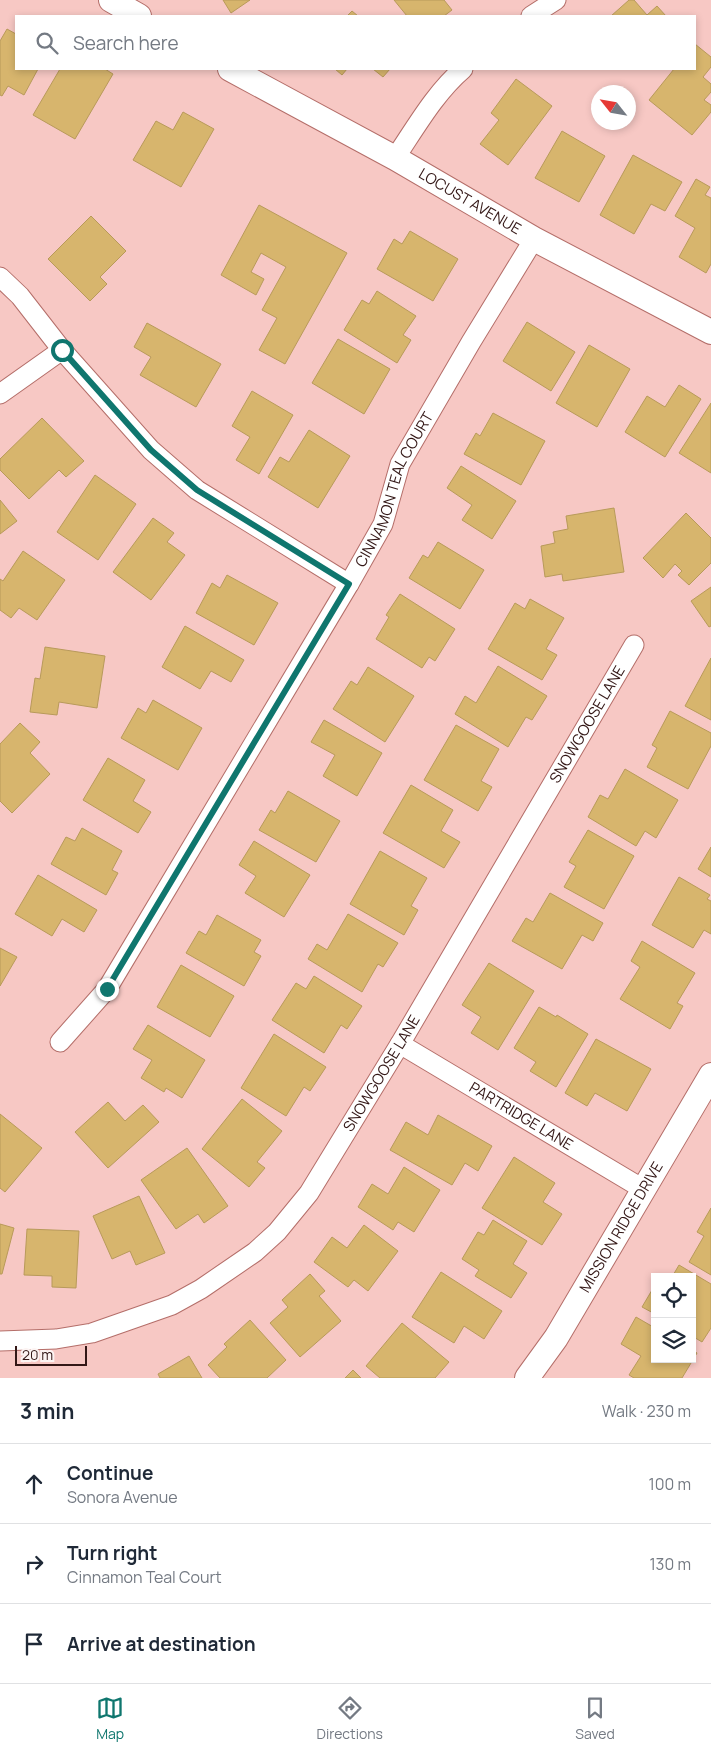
<!DOCTYPE html>
<html lang="en">
<head>
<meta charset="utf-8">
<style>
	:root { --surface:#fff; --page:#f2f2f3; --text:#1f2937; --muted:#747a83; --line:#e0e1e3; --accent:#0f766e }
	body { margin:0; font-family:Manrope,sans-serif; background:var(--page); color:var(--text) }
	.controls { position:absolute; right:15px; bottom:15px; display:grid; overflow:hidden; border-radius:0px; box-shadow:0 2px 8px #0003 }
	.controls button { width:45px; height:45px; display:grid; place-items:center; padding:0; border:0; border-bottom:1px solid var(--line); background:var(--surface); color:var(--text); font:25px sans-serif }
	.compass { position:absolute; left:591px; top:85px; width:45px; height:45px; border-radius:50%; background:var(--surface); box-shadow:0 2px 8px #0003; rotate:301deg }
	.scale { position:absolute; left:15px; bottom:12px; width:72px; box-sizing:border-box; padding-left:5px; border:2px solid #331716; border-top:0; font-size:14px; line-height:18px; white-space:nowrap; color:#331716; -webkit-text-stroke:4px #fcf4f3; paint-order:stroke }
	.stop { position:absolute; width:15px; height:15px; margin:-11px; border:4px solid #0f766e; border-radius:50%; background:#fff }
	.stop.end { background:#0f766e; border-color:#fff; box-shadow:0 1px 5px #0008 }
	.list { margin:0; padding:0; list-style:none }
	h2 { display:flex; justify-content:space-between; align-items:center; height:65px; margin:0; padding:0 20px; font-size:21px }
	h2 small { font-size:16px; font-weight:400; color:var(--muted) }
	.list li { display:grid; grid-template-columns:32px 1fr auto; gap:15px; align-items:center; box-sizing:border-box; height:80px; padding:0 20px; border-top:1px solid var(--line) }
	.list b { display:block; font-size:19px; white-space:nowrap }
	.list p { margin:0; font-size:16px; white-space:nowrap; color:var(--muted) }
	.list em { font-size:16px; font-style:normal; color:var(--muted) }
	.icon { flex:none; width:28px; height:28px; fill:none; stroke:currentColor; stroke-width:2; stroke-linecap:round; stroke-linejoin:round }
	.map { position:relative; flex:none; width:711px; height:1378px; overflow:hidden }
	.search { position:absolute; background:var(--surface); box-shadow:0 2px 8px #0003; left:15px; right:15px; top:15px; height:55px; display:flex; align-items:center; gap:12px; box-sizing:border-box; padding:0 18px; border-radius:0px; color:var(--muted); font-size:19px }
	.sheet { height:305px; background:var(--surface) }
	nav { display:flex; justify-content:space-around; align-items:center; box-sizing:border-box; height:70px; border-top:1px solid var(--line); background:var(--surface); font-size:14px; color:var(--muted) }
	nav a { display:grid; justify-items:center; gap:2px }
	nav .on { color:var(--accent) }
	.map>svg:first-child { display:block }
</style>
</head>
<body>
<div class="map">
<svg width="711" height="1378" viewBox="0 0 711 1378">
	<rect width="100%" height="100%" fill="#f7c8c4"/>
	<path fill="#d7b56d" stroke="#b89a5a" d="M223,0H250L231,13Z
		M394,0H444L452,10L444,16H407Z
		M629,0H634L647,15L657,6L666,16H611Z
		M352,11L358,16H347Z
		M7,29L16,34V69H38L24,95L8,86L2,96L0,95V41Z
		M695,44L711,57V67L703,77L711,84V92L704,100L711,105V112L692,135L649,100L674,69H695Z
		M60,69H105L113,74L75,139L33,115Z
		M335,69H347L342,75Z
		M373,69H390L383,77Z
		M516,79L552,106L508,165L480,144L499,120L491,113Z
		M183,112L214,129L181,187L133,160L156,121L173,130Z
		M562,131L605,156L579,202L535,178Z
		M633,155L682,182L665,211L651,204L634,234L600,215Z
		M696,179L710,187L705,195L711,198V264L706,273L679,257L695,228L675,216Z
		M259,205L347,253L285,364L259,350L277,318L262,310L286,267L261,253L251,272L264,279L256,295L221,275Z
		M91,216L126,251L100,277L107,284L90,301L48,259Z
		M410,231L458,259L433,301L377,269L394,239L402,244Z
		M377,291L416,316L403,335L411,340L397,363L344,330L362,300L369,304Z
		M527,322L575,352L551,391L503,361Z
		M147,323L221,364L196,407L140,375L151,357L134,347Z
		M338,339L390,369L364,414L312,383Z
		M589,345L630,369L597,427L556,403Z
		M679,385L701,399L665,457L625,432L647,396L665,407Z
		M252,391L293,415L259,474L236,460L250,437L232,426Z
		M711,403V473L679,453Z
		M493,413L545,441L521,485L464,454L476,433L480,436Z
		M42,418L84,461L66,477L59,470L29,499L0,470V459Z
		M309,430L350,456L318,508L268,477L280,457L289,462Z
		M461,466L516,501L492,539L462,520L472,505L447,488Z
		M95,475L136,504L98,560L57,532Z
		M0,500L17,521L0,534Z
		M614,508L624,572L563,581L562,574L545,577L541,546L555,543L553,532L568,529L566,516Z
		M686,513L711,538V563L689,585L678,575L682,571L675,564L663,578L643,558Z
		M153,518L174,533L167,542L185,555L151,600L113,572Z
		M438,542L484,570L460,609L409,578L423,555L428,558Z
		M23,551L65,580L37,620L19,608L11,618L0,610V579L3,581Z
		M227,575L278,603L254,645L196,613L212,583L220,588Z
		M711,587V626L709,627L691,601Z
		M400,594L455,629L435,661L429,657L422,668L376,639L389,617L386,615Z
		M530,599L564,618L546,649L557,655L542,680L488,649L515,603L525,609Z
		M185,626L244,660L231,682L211,671L200,689L162,667Z
		M45,647L105,656L97,708L59,702L57,715L30,712L35,678L40,679Z
		M711,658V720L685,706Z
		M498,666L547,696L532,720L526,717L508,747L455,714L465,696L476,703Z
		M368,667L414,696L385,742L333,709L351,681L357,685Z
		M153,700L202,728L178,770L121,738L138,708L146,713Z
		M670,711L711,733V746L688,789L647,767L657,748L652,745Z
		M324,720L382,753L357,796L323,776L335,755L311,742Z
		M20,723L40,742L30,753L50,774L12,813L0,801V744Z
		M456,725L499,749L481,781L492,787L478,811L424,780Z
		M108,758L145,780L133,801L151,812L138,833L83,800Z
		M625,769L678,800L656,838L645,831L636,846L588,817L600,795L608,799Z
		M411,785L453,810L441,831L460,842L444,868L383,833Z
		M288,791L340,821L316,862L259,830L271,810L275,813Z
		M82,828L122,851L112,870L118,873L106,895L51,864L66,837L75,841Z
		M588,830L634,856L604,909L564,887L576,866L569,862Z
		M254,841L310,875L284,917L245,893L256,876L239,865Z
		M711,847V877L698,869Z
		M380,851L427,878L411,906L418,910L404,935L350,904Z
		M38,875L97,910L84,932L62,919L52,936L15,914Z
		M679,877L710,895L707,899L711,901V934L704,930L693,948L652,925Z
		M550,893L603,923L593,941L582,935L562,969L512,941L526,918L533,922Z
		M348,914L398,943L383,967L378,964L362,992L308,959L317,944L327,950Z
		M217,915L261,940L254,952L261,956L244,986L186,953L199,931L206,935Z
		M642,941L695,973L677,1003L683,1006L670,1029L620,999L640,967L631,961Z
		M0,948L17,957L0,986Z
		M489,963L534,991L498,1050L471,1033L481,1017L462,1005Z
		M181,965L234,996L210,1037L157,1007Z
		M314,976L362,1006L347,1029L341,1025L324,1053L272,1020L296,983L306,989Z
		M539,1007L556,1017L557,1015L588,1034L556,1087L530,1071L536,1062L514,1048Z
		M148,1025L205,1060L182,1098L166,1088L164,1092L141,1078L152,1060L133,1049Z
		M274,1034L326,1067L310,1091L304,1087L286,1116L241,1088Z
		M596,1039L651,1069L627,1111L595,1093L587,1106L565,1093Z
		M242,1099L282,1131L257,1162L265,1168L249,1187L202,1149Z
		M108,1102L125,1121L143,1105L159,1122L108,1168L75,1132Z
		M0,1114L42,1148L5,1192L0,1188Z
		M438,1115L492,1146L478,1171L465,1163L452,1185L390,1150L406,1122L428,1135Z
		M187,1148L228,1206L204,1223L198,1214L176,1229L141,1180Z
		M514,1157L555,1183L543,1202L562,1214L542,1245L482,1208Z
		M404,1167L440,1190L414,1232L398,1222L393,1230L358,1207L372,1184L388,1194Z
		M139,1196L165,1253L136,1265L130,1251L112,1259L93,1216Z
		M711,1208V1275L689,1262L704,1236L697,1232Z
		M493,1220L527,1241L513,1264L527,1273L511,1298L475,1276L479,1270L462,1259L478,1232L484,1235Z
		M0,1224L14,1228L2,1274H0Z
		M364,1225L398,1251L368,1291L354,1280L348,1287L314,1262L332,1237L347,1248Z
		M27,1229L79,1231L76,1288L52,1287V1276L24,1275Z
		M679,1265L711,1284V1328L702,1342L692,1336V1277H672Z
		M441,1272L502,1311L484,1339L464,1326L454,1343L412,1317Z
		M310,1274L325,1291L319,1296L341,1321L300,1357L270,1323L288,1307L282,1300Z
		M655,1285V1314L642,1307Z
		M636,1317L655,1328V1359H692V1350L697,1353L682,1378H634L629,1375L641,1356L621,1344Z
		M250,1320L286,1360L267,1378H220L208,1365L227,1347L224,1344Z
		M402,1323L449,1362L435,1378H380L366,1366Z
		M189,1356L202,1378H160L158,1374Z
		M353,1370L361,1378H345Z"/>
	<g fill="none" stroke-linecap="round" stroke-linejoin="round">
		<g stroke="#b46e69" stroke-width="21">
			<g id="minor">
				<path d="M531,16L556,0"/>
				<path d="M395,158C416,127 435,93 463,69"/>
				<path d="M0,277L20,296L62,350L151,450L197,490L349,584"/>
				<path d="M0,394L62,350"/>
				<path id="s1" d="M60,1042L107,989L349,584L383,524L400,464L471,342L534,239"/>
				<path id="s2" d="M400,1044L643,1189"/>
				<path id="s3" d="M0,1341L56,1339L92,1333L172,1305L201,1289L255,1252L277,1232L309,1193L400,1044L634,645"/>
			</g>
		</g>
		<g stroke="#b46e69" stroke-width="26">
			<g id="tertiary">
				<path d="M111,0L139,16"/>
				<path id="s4" d="M230,69L395,158L534,239L711,332"/>
				<path id="s5" d="M527,1378L556,1338L711,1075"/>
			</g>
		</g>
		<use href="#minor" stroke="#fff" stroke-width="19"/>
		<use href="#tertiary" stroke="#fff" stroke-width="24"/>
	</g>
	<g fill="none" stroke-linecap="round" stroke-linejoin="round">
		<path stroke="#0f766e" stroke-width="6" d="M62,350L151,450L197,490L349,584L107,989"/>
	</g>
	<g text-anchor="middle" stroke-width="5" stroke-linejoin="round" paint-order="stroke">
		<g font-size="15" fill="#331716" stroke="#fcf4f3">
			<text dy="5" stroke="none"><textPath href="#s4" startOffset="274">LOCUST AVENUE</textPath></text>
			<text dy="5" stroke="none"><textPath href="#s1" startOffset="648">CINNAMON TEAL COURT</textPath></text>
			<text dy="5" stroke="none"><textPath href="#s3" startOffset="901">SNOWGOOSE LANE</textPath></text>
			<text dy="5" stroke="none"><textPath href="#s3" startOffset="496">SNOWGOOSE LANE</textPath></text>
			<text dy="5" stroke="none"><textPath href="#s2" startOffset="141">PARTRIDGE LANE</textPath></text>
			<text dy="5" stroke="none"><textPath href="#s5" startOffset="178">MISSION RIDGE DRIVE</textPath></text>
		</g>
	</g>
</svg>
<div class="controls">
<button><svg class="icon" aria-label="locate" viewBox="0 0 24 24"><circle cx="12" cy="12" r="6"/><path d="M12 2v4M12 18v4M2 12h4M18 12h4"/></svg></button>
<button><svg class="icon" aria-label="layers" viewBox="0 0 24 24"><path d="M12 4l9 5-9 5-9-5zM3 14l9 5 9-5"/></svg></button>
</div>
<svg class="compass" viewBox="-18 -18 36 36"><path d="M0-13l5 13h-10z" fill="#e53935"/><path d="M0 13l5-13h-10z" fill="#747a83"/></svg>
<div class="scale">20 m</div>
<div class="stop" style="left:62px;top:350px"></div>
<div class="stop end" style="left:107px;top:989px"></div>
<div class="search"><svg class="icon" aria-label="search" viewBox="0 0 24 24"><circle cx="10" cy="10" r="6"/><path d="M15 15l6 6"/></svg>Search here</div>
</div>
<section class="sheet">
<h2>3 min<small>Walk · 230 m</small></h2>
<ul class="list">
<li><svg class="icon" aria-label="ahead" viewBox="0 0 24 24"><path d="M12 20V5M6 11l6-6 6 6"/></svg><div><b>Continue</b><p>Sonora Avenue</p></div><em>100 m</em></li>
<li><svg class="icon" aria-label="right" viewBox="0 0 24 24"><path d="M7 20v-9h11M14 6l5 5-5 5"/></svg><div><b>Turn right</b><p>Cinnamon Teal Court</p></div><em>130 m</em></li>
<li><svg class="icon" aria-label="arrive" viewBox="0 0 24 24"><path d="M6 21V4h12l-3 4 3 4H6"/></svg><div><b>Arrive at destination</b></div></li>
</ul>
</section>
<nav>
<a class="on"><svg class="icon" aria-label="map" viewBox="0 0 24 24"><path d="M3 6l6-2 6 2 6-2v14l-6 2-6-2-6 2zM9 4v14M15 6v14"/></svg>Map</a>
<a><svg class="icon" aria-label="directions" viewBox="0 0 24 24"><path d="M12 3l9 9-9 9-9-9zM9 14v-3h6M13 9l2 2-2 2"/></svg>Directions</a>
<a><svg class="icon" aria-label="saved" viewBox="0 0 24 24"><path d="M7 4h10v16l-5-4-5 4z"/></svg>Saved</a>
</nav>
</body>
</html>
